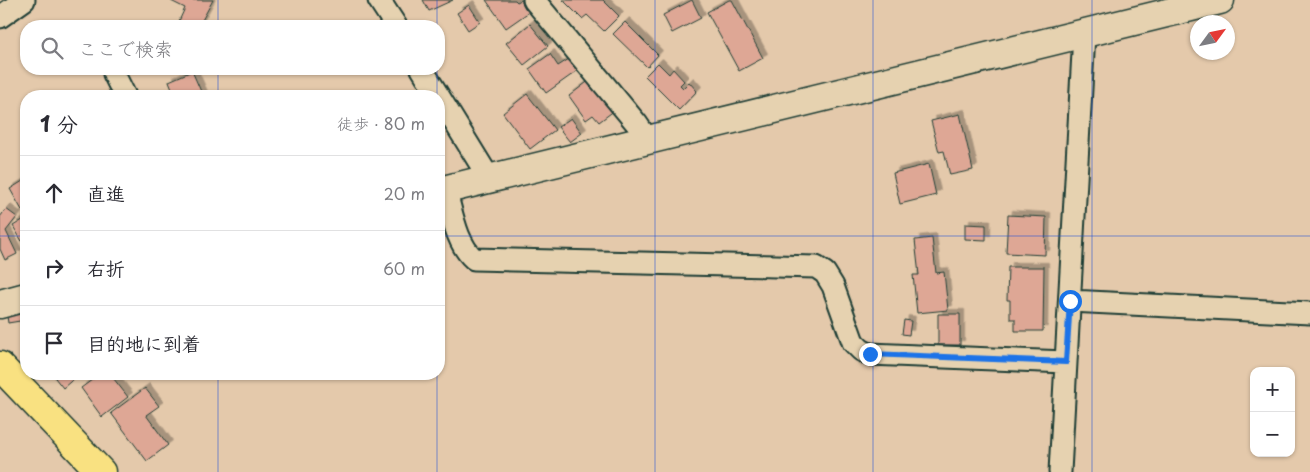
<!DOCTYPE html>
<html lang="ja">
<head>
<meta charset="utf-8">
<style>
	:root { --surface:#fff; --page:#f7f7f7; --text:#2b2b33; --muted:#7c7c81; --line:#e1e1e2 }
	body { margin:0; font-family:"Playpen Sans","Klee One",sans-serif; background:var(--page); color:var(--text) }
	.controls { position:absolute; right:15px; bottom:15px; display:grid; overflow:hidden; border-radius:10px; box-shadow:0 1px 4px #0004 }
	.controls button { width:45px; height:45px; display:grid; place-items:center; padding:0; border:0; border-bottom:1px solid var(--line); background:var(--surface); color:var(--text); font:25px sans-serif }
	.compass { position:absolute; left:1190px; top:15px; width:45px; height:45px; border-radius:50%; background:var(--surface); box-shadow:0 1px 4px #0004; rotate:57deg }
	.stop { position:absolute; width:15px; height:15px; margin:-11px; border:4px solid #1a73e8; border-radius:50%; background:#fff }
	.stop.end { background:#1a73e8; border-color:#fff; box-shadow:0 1px 5px #0008 }
	.list { margin:0; padding:0; list-style:none }
	h2 { display:flex; justify-content:space-between; align-items:center; height:65px; margin:0; padding:0 20px; font-size:21px }
	h2 small { font-size:16px; font-weight:400; color:var(--muted) }
	.list li { display:grid; grid-template-columns:32px 1fr auto; gap:15px; align-items:center; box-sizing:border-box; height:75px; padding:0 20px; border-top:1px solid var(--line) }
	.list b { display:block; font-size:19px; white-space:nowrap }
	.list em { font-size:16px; font-style:normal; color:var(--muted) }
	.icon { flex:none; width:28px; height:28px; fill:none; stroke:currentColor; stroke-width:2; stroke-linecap:round; stroke-linejoin:round }
	.map { position:relative; flex:none; width:1310px; height:472px; overflow:hidden }
	.search { position:absolute; background:var(--surface); box-shadow:0 1px 4px #0004; left:20px; top:20px; width:425px; height:55px; display:flex; align-items:center; gap:12px; box-sizing:border-box; padding:0 18px; border-radius:20px; color:var(--muted); font-size:19px }
	.panel { position:absolute; background:var(--surface); box-shadow:0 1px 4px #0004; left:20px; top:90px; width:425px; height:290px; border-radius:20px }
	.map>svg:first-child { display:block }
</style>
</head>
<body>
<div class="map">
<svg width="1310" height="472" viewBox="0 0 1310 472">
	<defs>
		<filter id="shadow"><feDropShadow dx="4.5" dy="-4.5" stdDeviation="0" flood-color="#0004"/></filter>
	</defs>
	<rect width="100%" height="100%" fill="#e4c9ab"/>
	<filter id="ink" filterUnits="userSpaceOnUse"><feTurbulence type="fractalNoise" baseFrequency=".02" numOctaves="2"/><feDisplacementMap in="SourceGraphic" scale="10" xChannelSelector="R" yChannelSelector="G"/><feConvolveMatrix kernelMatrix="1 2 1 2 8 2 1 2 1" color-interpolation-filters="sRGB"/></filter>
	<g filter="url(#ink)">
		<path fill="#dea795" stroke="#1f3d34" filter="url(#shadow)" d="M172,0H213L199,26H190L179,21L185,8L171,1Z
			M423,0H453L429,11Z
			M486,0H515L517,2L521,0L529,12L506,28Z
			M563,0H603L619,16L604,31L587,15L582,19Z
			M692,0L701,18L672,33L663,15Z
			M729,0H732L763,58L739,71L707,12Z
			M469,5L480,22L468,30L457,13Z
			M625,22L658,55L647,67L613,34Z
			M530,24L548,46L524,65L506,43Z
			M550,54L558,66L569,59L577,71L546,93L529,69Z
			M658,63L669,74L673,69L684,81L680,85L683,88L689,82L697,91L679,110L645,76Z
			M192,71L203,96H175L169,81Z
			M591,79L615,110L599,122L593,115L586,120L569,96Z
			M527,94L555,130L530,149L503,113Z
			M960,114L973,170L950,175L944,151L939,152L931,121Z
			M571,118L582,133L570,142L558,127Z
			M929,164L936,195L900,204L893,173Z
			M26,179V210L23,212L10,189Z
			M6,209L17,217L6,231L17,254L5,260L0,249V217Z
			M1008,215L1046,217L1045,255L1006,253Z
			M26,218V248L13,226Z
			M965,224L986,225V240L965,239Z
			M932,238L936,273L944,272L948,310L917,313L913,275H919L915,240Z
			M1008,267H1044L1043,331H1015V319H1010V300H1007Z
			M26,306V320L8,323L6,309Z
			M938,314H960V345H938Z
			M904,320L911,321L909,335L902,334Z
			M61,374H77L78,375L63,388L55,378Z
			M100,374H110L128,397L102,417L81,388Z
			M145,388L159,406L146,415L168,445L147,461L111,413Z"/>
		<g fill="none" stroke-linecap="round" stroke-linejoin="round">
			<g stroke="#1f3d34" stroke-width="25">
				<path id="street" d="M379,0L396,26
					M534,0L637,124L648,140
					M0,17L24,0
					M422,69L489,178
					M114,74L125,96
					M445,189C452,212 456,243 474,259L816,267L825,273L833,286L853,342L861,350L869,354L1066,362
					M1070,301L1310,313
					M1060,472L1084,34"/>
			</g>
			<g stroke="#1f3d34" stroke-width="31">
				<path id="secondary" d="M439,191L1220,0
					M0,304L26,297"/>
			</g>
			<g stroke="#1f3d34" stroke-width="31">
				<path id="highway" d="M0,366L101,472"/>
			</g>
			<use href="#street" stroke="#e6d2b0" stroke-width="21"/>
			<use href="#secondary" stroke="#e6d2b0" stroke-width="28"/>
			<use href="#highway" stroke="#f9e181" stroke-width="28"/>
		</g>
	</g>
	<g fill="none" stroke-linecap="round" stroke-linejoin="round" filter="url(#ink)">
		<path stroke="#1a73e8" stroke-width="6" d="M870,354L1066,362L1070,301"/>
	</g>
	<path fill="none" stroke="#1d4ed8" stroke-width="1" stroke-opacity="0.55" d="M218,0V26M437,0V26M655,0V472M873,0V472M1092,0V472M218,69V96M437,69V96M0,236H26M439,236H1310M218,374V472M437,374V472"/>
</svg>
<div class="controls">
<button>+</button>
<button>−</button>
</div>
<svg class="compass" viewBox="-18 -18 36 36"><path d="M0-13l5 13h-10z" fill="#e53935"/><path d="M0 13l5-13h-10z" fill="#7c7c81"/></svg>
<div class="stop" style="left:1070px;top:301px"></div>
<div class="stop end" style="left:870px;top:354px"></div>
<div class="search"><svg class="icon" aria-label="search" viewBox="0 0 24 24"><circle cx="10" cy="10" r="6"/><path d="M15 15l6 6"/></svg>ここで検索</div>
<section class="panel">
<h2>1 分<small>徒歩 · 80 m</small></h2>
<ul class="list">
<li><svg class="icon" aria-label="ahead" viewBox="0 0 24 24"><path d="M12 20V5M6 11l6-6 6 6"/></svg><div><b>直進</b></div><em>20 m</em></li>
<li><svg class="icon" aria-label="right" viewBox="0 0 24 24"><path d="M7 20v-9h11M14 6l5 5-5 5"/></svg><div><b>右折</b></div><em>60 m</em></li>
<li><svg class="icon" aria-label="arrive" viewBox="0 0 24 24"><path d="M6 21V4h12l-3 4 3 4H6"/></svg><div><b>目的地に到着</b></div></li>
</ul>
</section>
</div>
</body>
</html>
